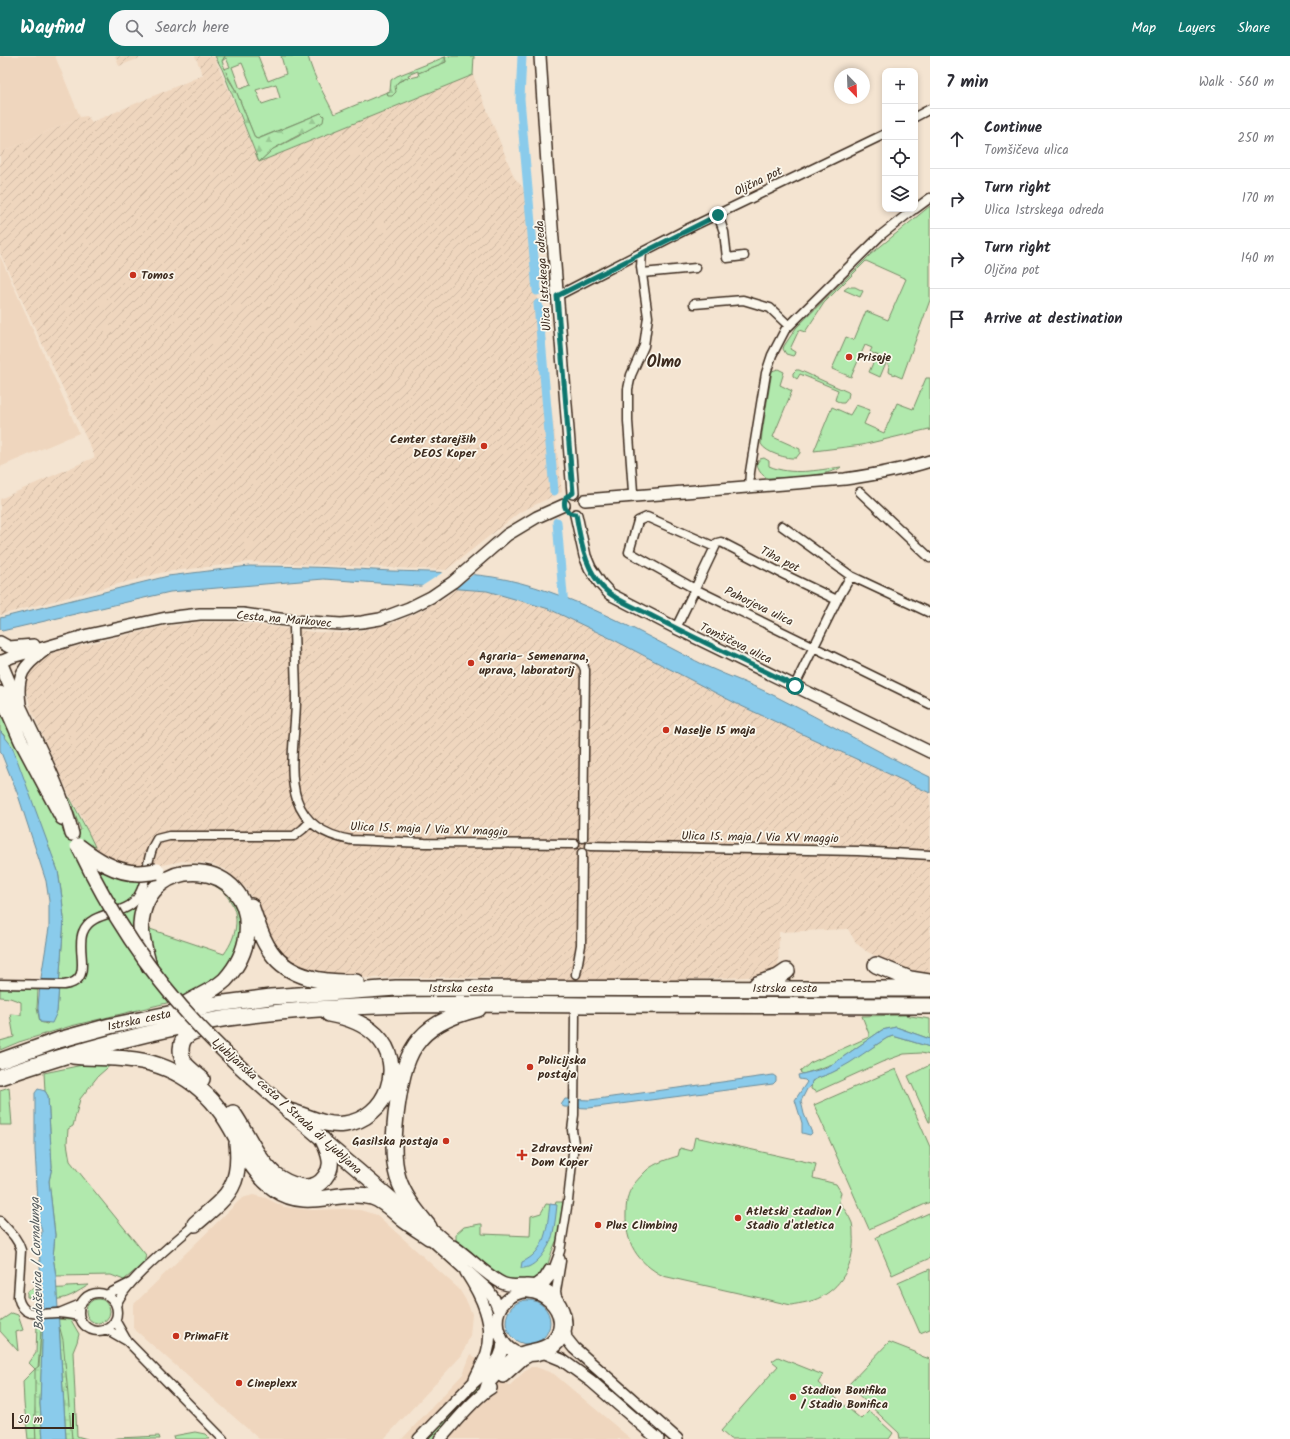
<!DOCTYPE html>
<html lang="en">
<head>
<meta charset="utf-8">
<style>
	:root { --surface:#fff; --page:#f7f7f7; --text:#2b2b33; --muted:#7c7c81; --line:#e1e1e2; --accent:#0f766e }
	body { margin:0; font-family:Kalam,sans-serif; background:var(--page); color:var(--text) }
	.controls { position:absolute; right:12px; top:12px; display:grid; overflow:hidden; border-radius:8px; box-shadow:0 2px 6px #0003 }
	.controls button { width:36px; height:36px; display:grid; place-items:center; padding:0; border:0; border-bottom:1px solid var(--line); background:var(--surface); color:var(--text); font:20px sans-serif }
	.compass { position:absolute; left:834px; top:12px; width:36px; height:36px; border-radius:50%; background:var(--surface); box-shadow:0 2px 6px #0003; rotate:157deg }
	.scale { position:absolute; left:12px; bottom:10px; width:62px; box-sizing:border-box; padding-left:4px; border:2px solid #3b2a1e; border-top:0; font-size:11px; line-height:14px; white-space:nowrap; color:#3b2a1e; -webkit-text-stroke:3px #fbf7ec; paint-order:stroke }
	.stop { position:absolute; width:12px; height:12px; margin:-9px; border:3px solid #0f766e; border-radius:50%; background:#fff }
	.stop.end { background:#0f766e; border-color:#fff; box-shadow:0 1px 4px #0008 }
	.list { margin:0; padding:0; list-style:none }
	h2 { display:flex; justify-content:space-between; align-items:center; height:52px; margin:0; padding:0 16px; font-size:17px }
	h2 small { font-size:13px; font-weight:400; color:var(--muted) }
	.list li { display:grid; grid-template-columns:26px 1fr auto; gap:12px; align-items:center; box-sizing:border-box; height:60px; padding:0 16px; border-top:1px solid var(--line) }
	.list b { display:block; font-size:15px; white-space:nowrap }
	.list p { margin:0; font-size:13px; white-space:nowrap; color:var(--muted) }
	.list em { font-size:13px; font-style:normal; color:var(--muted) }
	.icon { flex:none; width:22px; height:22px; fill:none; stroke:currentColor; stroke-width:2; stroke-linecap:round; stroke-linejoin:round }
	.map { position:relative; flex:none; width:930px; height:1383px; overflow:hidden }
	header { display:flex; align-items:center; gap:24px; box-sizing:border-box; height:56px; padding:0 20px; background:var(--accent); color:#fff }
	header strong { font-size:19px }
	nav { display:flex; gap:22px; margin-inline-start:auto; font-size:14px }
	.search { width:280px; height:36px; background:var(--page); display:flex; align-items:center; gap:10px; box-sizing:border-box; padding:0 14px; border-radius:16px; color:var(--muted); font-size:15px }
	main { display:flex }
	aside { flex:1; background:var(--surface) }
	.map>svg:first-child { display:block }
</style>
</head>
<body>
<header>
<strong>Wayfind</strong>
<div class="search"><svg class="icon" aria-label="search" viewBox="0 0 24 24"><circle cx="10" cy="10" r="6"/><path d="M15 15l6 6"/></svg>Search here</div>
<nav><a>Map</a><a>Layers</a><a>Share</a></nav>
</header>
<main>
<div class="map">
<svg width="930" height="1383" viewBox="0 0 930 1383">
	<defs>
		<pattern id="industrial-furrows" width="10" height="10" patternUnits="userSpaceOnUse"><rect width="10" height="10" fill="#efd6be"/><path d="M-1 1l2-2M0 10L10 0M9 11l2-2" fill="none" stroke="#ceb8a3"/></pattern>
		<pattern id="forest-firs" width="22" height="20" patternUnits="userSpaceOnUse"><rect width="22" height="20" fill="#b1e9ad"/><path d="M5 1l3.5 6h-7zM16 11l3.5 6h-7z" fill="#99c894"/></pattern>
		<pattern id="wetland-marsh" width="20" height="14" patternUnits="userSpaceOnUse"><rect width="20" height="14" fill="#b1e9ad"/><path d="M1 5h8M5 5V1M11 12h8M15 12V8" fill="none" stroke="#99c894"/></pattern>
	</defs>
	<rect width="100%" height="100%" fill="#f4e4d1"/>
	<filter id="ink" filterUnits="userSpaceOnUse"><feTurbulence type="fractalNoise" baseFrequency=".025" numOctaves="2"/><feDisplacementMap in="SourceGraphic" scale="8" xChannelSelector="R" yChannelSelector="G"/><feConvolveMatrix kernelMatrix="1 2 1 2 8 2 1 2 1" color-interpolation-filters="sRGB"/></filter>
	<g filter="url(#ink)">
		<path fill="#efd6be" d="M0,0H55L80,61L0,97Z
			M0,200L79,377L0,411Z
			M253,1139L266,1142L284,1151L311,1154L344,1153L360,1154L377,1159L459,1233L467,1246L472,1258L470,1280L462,1299L384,1383H259L133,1272V1249L242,1142Z
			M471,1298L509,1330L525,1315L531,1311H536L554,1318L631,1383H402L463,1318Z"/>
		<path fill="url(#industrial-furrows)" d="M115,0H145L119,10Z
			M195,0H214L259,106L473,19L514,121L524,133L562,436L520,456L446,514L249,506L164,516L0,559V443L95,401L0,197V97L80,61L87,60L92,66L203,19Z
			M456,533L487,535L549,553L614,584L737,648L930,737V922L906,916L866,895L856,887L848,873L779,876L778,912L770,920L605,927L528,926L496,922L453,921L342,922L298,914L271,888L257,851L246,832L225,813L208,807L182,805L163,809L124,810L97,795L83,763L69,738L31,653L26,633L28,615L45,600L62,594L162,571L199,566H235L313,576L344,577L370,573L393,567L415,558L443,543Z"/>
		<path fill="#b1e9ad" stroke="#768a66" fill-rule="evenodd" d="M225,0H258L268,25L286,18L281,0H308C313,21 325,39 334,58L387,36L388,40L398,26L409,21L410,22L419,20L418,17L446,6L445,1L449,0H474L473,19L259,106L273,93L299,80L324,60L321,57L257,83L255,82L236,35L224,13L230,11L226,2L222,5ZM242,7L251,29L240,33L232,11ZM276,28L280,42L262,48L256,34Z
			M930,150V244L902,322L888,316L889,309L886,307L888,304L870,296L872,292L865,289L851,321L832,313L846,281L854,284L866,255L888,264L906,223L866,205L824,247L805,276L799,274L790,293L795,296L794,299L793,300L786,298L783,293L784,290L796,272L871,198Z
			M848,231H855L863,235L860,241L844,234Z
			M876,300L887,304L880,321L869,316Z
			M778,313L784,316L780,329L792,335L773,381L800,393V397L796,402C787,403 766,397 761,388L762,377L772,315Z
			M796,314H799L848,336L849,337L848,342L844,347H841L835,344L838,334L800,318L797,323L793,320V317Z
			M926,322H930V375L929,373L862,389L814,395L832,351L850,359L856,349L870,354L864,368L884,377L897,347L913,353Z
			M764,402L769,405V410C792,420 817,414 841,411C832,420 782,422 767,422C761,418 758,415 757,407L760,403Z
			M0,659L7,668L30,717L48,749L52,751L67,780L81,774L68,741L70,742L88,776L97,795L104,802L165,825L192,820L225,830L243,860L239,893L215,926L200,936L171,946L71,970L19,986L0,994V985L14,981L10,958L21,959V946L10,942L0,941V932L38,934L37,952L40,966L47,968L57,956L64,863L62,841L58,815L4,679L0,675ZM200,823C208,827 218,830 224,837C242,855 238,879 224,898L147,872L156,839L177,825Z
			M904,959L930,963V983L896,971L882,974L833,1008L803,1018L800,1016L810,1007L869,981V978L862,960Z
			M893,980L930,991V999L921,997L904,998L882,1006L816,1036L811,1033L812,1025C820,1020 828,1019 837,1014L887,982Z
			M114,1006L98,1020L80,1043L73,1070L68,1073L67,1087L70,1105L146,1199L144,1207L124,1224L111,1219L56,1220L53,1201L55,1179L49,1125L52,1111L48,1040L45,1035L44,1017L92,1007Z
			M930,1009V1066H929L908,1020Z
			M896,1013L930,1091V1146L869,1173L814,1049Z
			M9,1031L12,1069H0V1034Z
			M695,1081L816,1108L813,1122L836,1128L841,1136L839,1146C844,1153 849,1159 852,1167C853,1171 853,1175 853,1179C855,1204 844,1229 821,1241C812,1246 801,1247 791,1249L663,1220C637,1206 625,1187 626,1157C626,1150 627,1139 631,1133C634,1127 642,1119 647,1114C655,1107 668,1103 678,1100L680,1092L692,1095Z
			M556,1146H563L558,1181L552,1195L546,1214L536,1223L516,1226L499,1222L456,1185V1178L464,1171L480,1168H482V1178L530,1180L531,1160L541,1157L546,1148L555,1149Z
			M929,1157L930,1160V1202L892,1219L876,1181Z
			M930,1213V1273L920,1277L898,1227Z
			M89,1229C83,1232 78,1236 72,1239C58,1246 42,1244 27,1241V1237L29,1234L32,1233L66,1232L67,1230Z
			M86 1255a12 12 0 1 1 24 0a12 12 0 1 1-24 0Z
			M12,1257L18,1259L23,1274L16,1276L18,1295L0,1275V1265Z
			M42,1262L71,1264L79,1278L77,1286L73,1296L77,1380L87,1383H72L61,1318L66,1383H43L41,1321L43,1270L41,1275C39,1310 33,1347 36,1383H28L24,1347L23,1325L35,1313L29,1307L36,1297L37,1269L39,1264Z
			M889,1286L915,1296L921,1300L930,1303V1383H900L899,1377L848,1329Z
			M778,1301L823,1319L818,1327L861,1363L869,1355L893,1377L889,1383H730L721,1375L778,1310L772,1305Z
			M498,1307L501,1310L433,1383H427Z
			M195,1376L205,1378L210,1383H174L173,1380Z
			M159,1380L160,1383H114L118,1382Z"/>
		<path fill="url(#forest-firs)" stroke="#768a66" d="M215,0H225L222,5L229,24L236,35L255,82L258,83L321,57L324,60L323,66L273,93L259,106L222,13Z
			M445,1L446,6L418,17V15L408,19L409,21L398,26L395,30L396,36L392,40H388L387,36L390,35L391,24L397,20Z"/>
		<path fill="url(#wetland-marsh)" stroke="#768a66" d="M43,1268L40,1348L43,1383H36L35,1367V1313L39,1310L41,1274Z
			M59,1269L63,1284L72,1383H66Z"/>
		<path fill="#8acbeb" stroke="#6a8b99" d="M249,510C296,510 344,512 391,515C425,516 460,516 493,521C567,533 642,578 708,611C730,621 753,629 775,640C827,666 877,696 930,721V737L737,648L614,584L549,553L487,535L324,523L170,536L2,575L0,573V562L168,520Z
			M0,675L12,690L58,815L62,842L64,863L57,956L52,967L40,966L38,952L40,928L49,872V845L46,825L18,739L0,694Z
			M896,971L930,983V991L893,980L887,982C870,992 855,1005 837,1014C829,1019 820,1020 812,1025L811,1030L807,1033L801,1045L804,1058L812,1077L810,1079L802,1077V1067L795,1044L807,1026L805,1024L799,1023L798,1019L822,1013L833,1008L882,974Z
			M773,1019L776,1021V1025L773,1028L589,1052L564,1051L561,1049L565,1043L590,1044Z
			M38,1033L45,1035L48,1040L52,1111L49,1125L55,1179L53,1201L56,1220L66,1383H43L40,1348L43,1258L41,1230L39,1187L42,1176L39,1165L35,1094V1037Z
			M550,1148L557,1149C556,1158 555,1168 553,1177C551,1190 535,1214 521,1212L522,1206C546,1196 547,1171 550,1148Z
			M506 1266a22 22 0 1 1 44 0a22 22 0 1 1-44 0Z"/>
		<path fill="#f4e4d1" d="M445,515L474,518L453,534L419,532Z"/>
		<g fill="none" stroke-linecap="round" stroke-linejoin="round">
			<path stroke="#8acbeb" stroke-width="9" d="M522,0L520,43L537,235
				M538,248L554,435
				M557,466L564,551"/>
			<g stroke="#3b2a1e" stroke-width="11">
				<path id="street" d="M915,61L930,53
					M915,153L930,142
					M718,159L724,176L727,202L744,200
					M642,217L696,212
					M557,240L689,172L885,78
					M694,248L743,244L770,252L789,270
					M749,431L750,416L766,317L772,299L785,274L881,179L914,153
					M633,436L628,365V333L631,319L644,290L648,261L641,211L642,196
					M860,436L930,502
					M782,470L851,520L930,557
					M715,491L647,461L638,465L629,496L695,533L715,491L717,487L721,486L785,519L837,544
					M294,565C294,592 296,618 296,645C295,701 273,771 351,784L425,787L575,788
					M676,572L695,533L930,648
					M572,601C579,604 583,606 585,614L583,782
					M795,629L837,544L851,520
					M590,790L858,795L930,799
					M576,918L581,889L582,797
					M0,928L64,929C95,925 75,895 83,876C91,855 121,860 134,846C150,828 144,802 157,783L169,780H294L303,773L310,766
					M0,1165C8,1174 18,1182 21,1194L18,1241C23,1263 40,1257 57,1257C64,1257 72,1259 79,1260
					M533,1229L544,1221L549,1213
					M538,1233L545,1228L550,1222L560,1195L568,1145L574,1087L572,1074L574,1059L575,957
					M79 1256a19 19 0 1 1 38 0a19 19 0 1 1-38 0Z
					M106,1239L130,1227
					M557,1242L556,1235L561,1205L560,1202
					M116,1250C123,1227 175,1186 195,1168
					M59,1257L81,1248
					M115,1264L127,1285L223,1383
					M106,1273L127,1285"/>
			</g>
			<g stroke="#3b2a1e" stroke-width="14">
				<path id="secondary" d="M540,0L547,108L573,437
					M585,444L845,423C873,419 902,414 930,405
					M576,459L585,500L590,512L600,527L610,538L676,572L930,696
					M0,586L9,591L34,589
					M0,606L12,601L88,579L166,562L200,558H243L294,565L341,568L362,566L380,563L409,552L431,541L453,526L507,479L537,461L564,449
					M20,648C16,619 23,610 45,594
					M429,1171L457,1195
					M429,1181L488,1234L494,1243L499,1255
					M453,1190C470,1201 484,1218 502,1227C510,1231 517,1229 525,1229C543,1228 557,1239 563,1254C581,1297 510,1321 498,1273C496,1263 498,1252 506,1245C534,1217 578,1260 551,1286C541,1295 526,1292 514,1300L487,1329L485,1335
					M466,1216C481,1239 496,1268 487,1297C484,1306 479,1314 475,1323
					M565,1276L566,1282L574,1292L677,1383
					M545,1297L562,1304L591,1325L658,1383
					M503,1321L523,1303L529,1300
					M419,1383L473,1327L491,1311L499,1302L502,1294L503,1285
					M440,1383C453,1369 475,1341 491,1332"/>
			</g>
			<g stroke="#3b2a1e" stroke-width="16">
				<path id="primary" d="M0,606C7,622 14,640 22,656C41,697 61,734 72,778
					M0,637L21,685L62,762
					M290,1056L405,1154L423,1167"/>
			</g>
			<g stroke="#3b2a1e" stroke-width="18">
				<path id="highway" d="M251,850C257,866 261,883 271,896C290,923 325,927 356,926
					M876,909L910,923L929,926
					M149,910C145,896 141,882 141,868C146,794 255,802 247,878C245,895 237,911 225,924C212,936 195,941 181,951
					M757,928L778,921L787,915
					M73,1000C91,1002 109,1001 127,1003C173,1007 209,1032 231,1072C243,1093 254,1119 275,1133C308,1156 339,1132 372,1141C385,1145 394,1156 404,1164C412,1170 420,1175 429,1181
					M0,1005L59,984L110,970L217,948L271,941L396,932L930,933
					M0,1021C75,995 150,974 228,962C351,945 476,948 600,949C710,949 820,950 930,950
					M202,1023C197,1019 191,1014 186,1009C179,1000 179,984 189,978C194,975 199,974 204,973
					M289,1055C308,1060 325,1071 345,1068C387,1062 407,1009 376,979C363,966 346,961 329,958
					M233,1057C247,1077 256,1102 274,1118C288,1129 313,1139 325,1121C329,1116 331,1110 330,1104C329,1097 326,1090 323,1084
					M195,1168C226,1141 242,1132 237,1087
					M429,1171C417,1156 404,1141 398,1122C392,1102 394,1079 396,1059C404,997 413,969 478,953"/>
			</g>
			<use href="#street" stroke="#fbf7ec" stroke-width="8"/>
			<use href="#secondary" stroke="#fbf7ec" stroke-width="11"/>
			<use href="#primary" stroke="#fbf7ec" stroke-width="13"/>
			<use href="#highway" stroke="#fbf7ec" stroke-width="15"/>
			<g stroke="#3b2a1e" stroke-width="16" stroke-linecap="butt">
				<path id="primary-bridge" d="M78,790C109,855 149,917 198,969C227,1000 258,1028 289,1055"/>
			</g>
			<g stroke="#3b2a1e" stroke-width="18" stroke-linecap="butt">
				<path id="highway-bridge" d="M78,790C95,803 116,817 138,817C144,817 151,816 157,815"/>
			</g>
			<use href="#primary-bridge" stroke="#fbf7ec" stroke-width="13"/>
			<use href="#highway-bridge" stroke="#fbf7ec" stroke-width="15"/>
		</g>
	</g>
	<g fill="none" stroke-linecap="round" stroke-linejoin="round" filter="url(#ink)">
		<path stroke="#0f766e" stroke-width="5" d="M718,159L557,240L573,437L566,441C562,450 566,458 576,458C580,482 584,508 599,527C611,543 633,550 650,559C698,584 746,606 795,630"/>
	</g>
	<g fill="#c8321e" stroke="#fbf7ec" stroke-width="1.5">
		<circle cx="133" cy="219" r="4"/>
		<circle cx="849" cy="301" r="4"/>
		<circle cx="484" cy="390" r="4"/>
		<circle cx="471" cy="607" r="4"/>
		<circle cx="666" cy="674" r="4"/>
		<circle cx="530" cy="1011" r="4"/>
		<circle cx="446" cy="1085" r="4"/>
		<path d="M520 1093h4v4h4v4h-4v4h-4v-4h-4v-4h4z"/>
		<circle cx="738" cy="1162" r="4"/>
		<circle cx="598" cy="1169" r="4"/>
		<circle cx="176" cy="1280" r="4"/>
		<circle cx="239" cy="1327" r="4"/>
		<circle cx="793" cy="1341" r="4"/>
	</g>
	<g text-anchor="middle" stroke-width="3.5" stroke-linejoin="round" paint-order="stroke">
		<g font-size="12" fill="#3b2a1e" stroke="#fbf7ec">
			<text transform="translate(758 125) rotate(-26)" y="4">Oljčna pot</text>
			<text transform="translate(543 220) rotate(-94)" y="4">Ulica Istrskega odreda</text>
			<text transform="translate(780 503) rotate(27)" y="4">Tiha pot</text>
			<text transform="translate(759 550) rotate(26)" y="4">Pahorjeva ulica</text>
			<text transform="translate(284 563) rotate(5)" y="4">Cesta na Markovec</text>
			<text transform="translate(736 587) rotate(26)" y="4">Tomšičeva ulica</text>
			<text transform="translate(429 773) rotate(2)" y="4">Ulica 15. maja / Via XV maggio</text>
			<text transform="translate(760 781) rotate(1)" y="4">Ulica 15. maja / Via XV maggio</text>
			<text x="461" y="936">Istrska cesta</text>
			<text x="785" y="936">Istrska cesta</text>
			<text transform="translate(139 964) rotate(-12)" y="4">Istrska cesta</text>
			<text transform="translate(287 1050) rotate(42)" y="4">Ljubljanska cesta / Strada di Ljubljana</text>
		</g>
		<g font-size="12" font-weight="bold" fill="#3b2a1e" stroke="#fbf7ec" text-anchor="start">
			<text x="141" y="223">Tomos</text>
			<text x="857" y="305">Prisoje</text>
			<text x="476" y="387" text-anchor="end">Center starejših<tspan x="476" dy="14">DEOS Koper</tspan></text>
			<text x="479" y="604">Agraria- Semenarna,<tspan x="479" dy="14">uprava, laboratorij</tspan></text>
			<text x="674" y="678">Naselje 15 maja</text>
			<text x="538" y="1008">Policijska<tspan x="538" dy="14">postaja</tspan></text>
			<text x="438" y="1089" text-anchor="end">Gasilska postaja</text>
			<text x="531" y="1096">Zdravstveni<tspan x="531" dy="14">Dom Koper</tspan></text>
			<text x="746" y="1159">Atletski stadion /<tspan x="746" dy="14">Stadio d'atletica</tspan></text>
			<text x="606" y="1173">Plus Climbing</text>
			<text x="184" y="1284">PrimaFit</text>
			<text x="247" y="1331">Cineplexx</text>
			<text x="801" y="1338">Stadion Bonifika<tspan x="801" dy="14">/ Stadio Bonifica</tspan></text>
		</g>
		<g font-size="13" font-style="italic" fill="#535a5c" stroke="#fbf7ec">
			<text transform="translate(36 1208) rotate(-92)" y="5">Badaševica / Cornalunga</text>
		</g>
		<g font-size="16" font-weight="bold" fill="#3b2a1e" stroke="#fbf7ec">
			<text x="664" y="311">Olmo</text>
		</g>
	</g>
</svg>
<div class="controls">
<button>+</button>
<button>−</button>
<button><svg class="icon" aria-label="locate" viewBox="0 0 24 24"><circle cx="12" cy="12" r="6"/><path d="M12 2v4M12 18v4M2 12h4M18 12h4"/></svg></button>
<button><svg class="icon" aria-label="layers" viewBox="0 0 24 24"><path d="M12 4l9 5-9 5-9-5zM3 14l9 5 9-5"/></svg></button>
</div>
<svg class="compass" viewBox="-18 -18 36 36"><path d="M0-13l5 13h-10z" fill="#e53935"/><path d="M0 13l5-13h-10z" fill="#7c7c81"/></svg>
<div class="scale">50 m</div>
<div class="stop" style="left:795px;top:630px"></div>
<div class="stop end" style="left:718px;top:159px"></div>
</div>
<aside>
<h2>7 min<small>Walk · 560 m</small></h2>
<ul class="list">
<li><svg class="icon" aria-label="ahead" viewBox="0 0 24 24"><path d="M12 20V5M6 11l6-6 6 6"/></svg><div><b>Continue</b><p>Tomšičeva ulica</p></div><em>250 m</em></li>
<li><svg class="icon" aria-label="right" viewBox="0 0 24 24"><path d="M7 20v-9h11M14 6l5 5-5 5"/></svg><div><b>Turn right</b><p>Ulica Istrskega odreda</p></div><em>170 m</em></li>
<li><svg class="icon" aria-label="right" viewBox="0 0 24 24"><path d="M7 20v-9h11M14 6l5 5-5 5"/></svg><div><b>Turn right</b><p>Oljčna pot</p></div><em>140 m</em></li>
<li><svg class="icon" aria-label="arrive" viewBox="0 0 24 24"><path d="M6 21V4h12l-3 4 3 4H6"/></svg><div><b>Arrive at destination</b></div></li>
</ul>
</aside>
</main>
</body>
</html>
